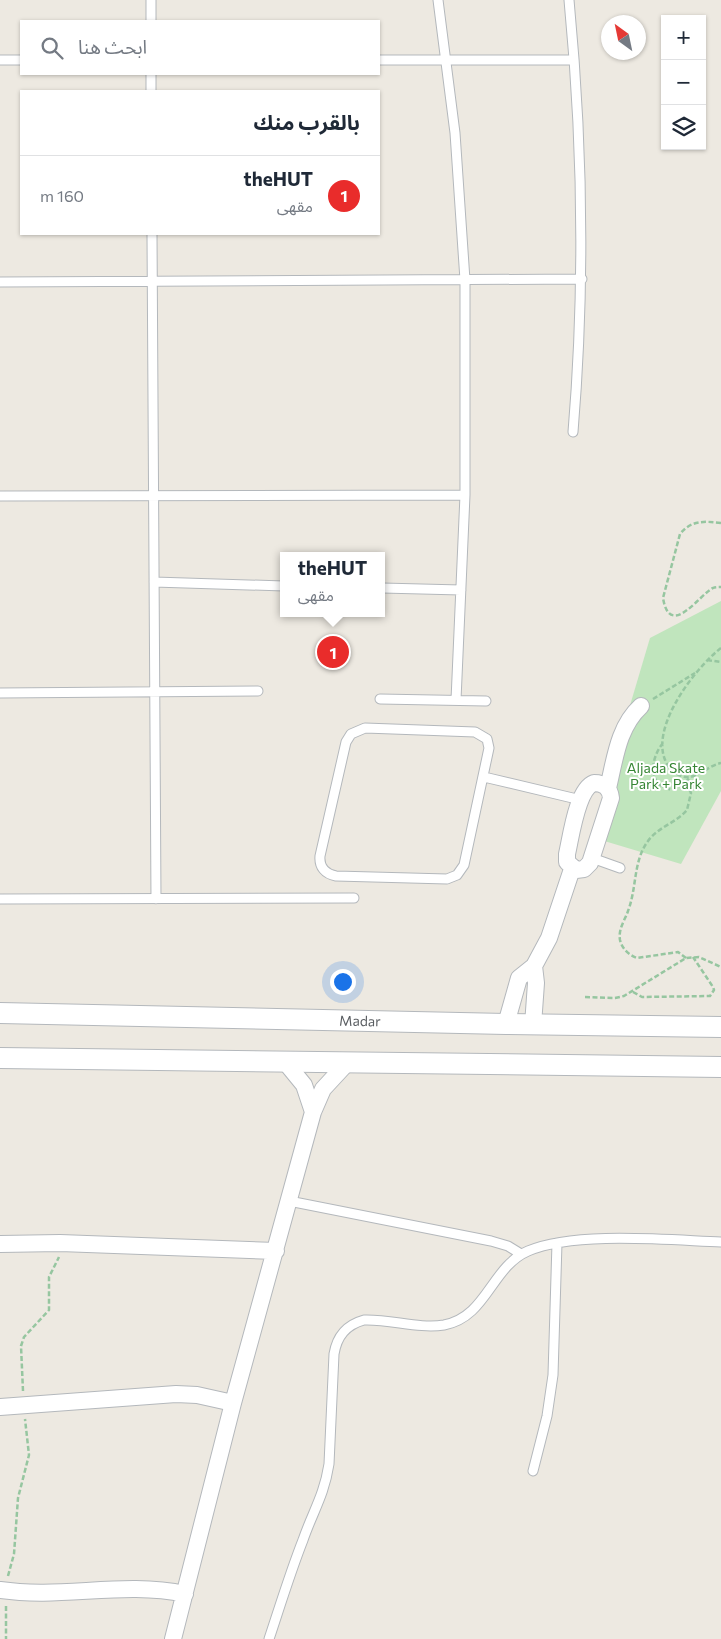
<!DOCTYPE html>
<html lang="ar">
<head>
<meta charset="utf-8">
<style>
	:root { --surface:#fff; --page:#f6f6f7; --text:#1f2937; --muted:#747a83; --line:#e0e1e3; --accent:#e92c2b }
	body { margin:0; font-family:Commissioner,"Noto Sans Arabic",sans-serif; background:var(--page); color:var(--text); direction:rtl }
	.controls { position:absolute; right:15px; top:15px; display:grid; overflow:hidden; border-radius:0px; box-shadow:0 1px 4px #0004 }
	.controls button { width:45px; height:45px; display:grid; place-items:center; padding:0; border:0; border-bottom:1px solid var(--line); background:var(--surface); color:var(--text); font:25px sans-serif }
	.compass { position:absolute; left:601px; top:15px; width:45px; height:45px; border-radius:50%; background:var(--surface); box-shadow:0 1px 4px #0004; rotate:327deg }
	.you { position:absolute; left:342px; top:981px; width:18px; height:18px; margin:-12px; border:4px solid #fff; border-radius:50%; background:#1a73e8; box-shadow:0 0 0 8px #1a73e833 }
	.badge { display:grid; place-items:center; width:32px; height:32px; border-radius:50%; background:var(--accent); color:#fff; font-size:16px; font-weight:700 }
	.pin { position:absolute; translate:-50% -50%; border:2px solid #fff; box-shadow:0 1px 5px #0006 }
	.popup { position:absolute; left:280px; top:552px; width:105px; height:65px; box-sizing:border-box; display:grid; place-content:center; border-radius:0px; background:var(--surface); filter:drop-shadow(0 1px 4px #0005); font-size:16px; white-space:nowrap; color:var(--muted) }
	.popup b { font-size:19px; color:var(--text) }
	.popup::after { content:''; position:absolute; left:50%; top:100%; margin-left:-10px; border:10px solid transparent; border-top-color:var(--surface) }
	.list { margin:0; padding:0; list-style:none }
	h2 { display:flex; justify-content:space-between; align-items:center; height:65px; margin:0; padding:0 20px; font-size:21px }
	h2 small { font-size:16px; font-weight:400; color:var(--muted) }
	.list li { display:grid; grid-template-columns:32px 1fr auto; gap:15px; align-items:center; box-sizing:border-box; height:80px; padding:0 20px; border-top:1px solid var(--line) }
	.list b { display:block; font-size:19px; white-space:nowrap }
	.list p { margin:0; font-size:16px; white-space:nowrap; color:var(--muted) }
	.list em { font-size:16px; font-style:normal; color:var(--muted) }
	.icon { flex:none; width:28px; height:28px; fill:none; stroke:currentColor; stroke-width:2; stroke-linecap:round; stroke-linejoin:round }
	.map { position:relative; flex:none; width:721px; height:1639px; overflow:hidden; direction:ltr }
	.search { position:absolute; background:var(--surface); box-shadow:0 1px 4px #0004; left:20px; top:20px; width:360px; height:55px; display:flex; align-items:center; gap:12px; box-sizing:border-box; padding:0 18px; border-radius:0px; color:var(--muted); font-size:19px }
	.panel { position:absolute; background:var(--surface); box-shadow:0 1px 4px #0004; left:20px; top:90px; width:360px; height:145px; border-radius:0px; direction:rtl }
	.map>svg:first-child { display:block }
</style>
</head>
<body>
<div class="map">
<svg width="721" height="1639" viewBox="0 0 721 1639">
	<rect width="100%" height="100%" fill="#ede9e1"/>
	<path fill="#c0e5bd" d="M721,601V791L681,864L591,837L650,638Z"/>
	<g fill="none" stroke-linecap="round" stroke-linejoin="round">
		<g stroke="#b4b8bc" stroke-width="11">
			<path id="service" d="M151,0V21
				M438,0L455,133L465,280V495L456,700
				M569,0C583,145 585,288 573,432
				M0,60H21
				M379,60H573
				M151,74V91
				M152,234L156,899
				M0,282L582,279
				M0,496L465,495
				M154,582L284,586
				M382,588L461,590
				M0,693L258,691
				M380,699L486,701
				M365,728L475,732L487,739L489,748L464,865L457,875L447,879L336,876C325,874 319,867 320,856L346,742L351,734Z
				M484,777L581,800
				M592,858L620,868
				M0,899L354,898
				M289,1201L491,1241L508,1246L521,1254
				M533,1471L547,1416L553,1375L557,1243
				M269,1639C280,1606 290,1573 303,1540C313,1511 324,1496 329,1464L334,1354C337,1336 346,1325 364,1320C391,1319 418,1329 444,1325C487,1317 491,1267 528,1251C575,1231 668,1240 721,1242"/>
		</g>
		<g stroke="#b4b8bc" stroke-width="18">
			<path id="minor" d="M594,783C604,783 610,788 611,798L590,863L584,869L576,870L567,862V854C571,837 577,789 594,783Z
				M608,788C615,759 618,727 641,706
				M506,1024L519,978L534,966L549,938L572,869
				M533,1025L536,983L534,966
				M286,1063L304,1085L313,1112
				M0,1244L60,1243L276,1251
				M0,1407L176,1394L197,1395L233,1403
				M0,1590C62,1599 124,1581 185,1594
				M173,1639L233,1403L313,1112L323,1089L348,1062"/>
		</g>
		<g stroke="#b4b8bc" stroke-width="22">
			<path id="tertiary" d="M0,1013L506,1024L721,1027
				M0,1058L721,1067"/>
		</g>
		<path stroke="#96c6a0" stroke-width="2.5" stroke-dasharray="5 2.5" stroke-linecap="butt" d="M721,523C705,521 691,520 680,534L663,598C670,640 700,594 713,588C715,587 718,587 721,587
			M721,648C695,668 644,733 669,767C674,773 682,778 689,777C700,776 710,765 721,763
			M707,660L721,662
			M653,699L695,673
			M663,743C654,754 649,771 658,784L671,790L682,785L691,777
			M686,958L678,952L637,958C629,955 622,949 620,940C618,929 625,920 628,911C637,888 633,861 648,841C658,827 676,823 687,810L691,793L686,782
			M633,992L642,997L710,996L714,990L713,987L693,957
			M585,997L615,998L624,996L686,958L699,957L721,967
			M23,1391L21,1346L24,1337L49,1310V1277L59,1257
			M8,1576L14,1554L18,1498L29,1455L25,1419
			M6,1606V1639"/>
		<use href="#service" stroke="#fff" stroke-width="9"/>
		<use href="#minor" stroke="#fff" stroke-width="16"/>
		<use href="#tertiary" stroke="#fff" stroke-width="20"/>
	</g>
	<g text-anchor="middle" stroke-width="4" stroke-linejoin="round" paint-order="stroke">
		<g font-size="14" fill="#378635" stroke="#fff">
			<text x="666" y="773">Aljada Skate<tspan x="666" dy="16">Park + Park</tspan></text>
		</g>
		<g font-size="14" fill="#5a5e62" stroke="#fff">
			<text transform="translate(360 1021) rotate(1)" y="5">Madar</text>
		</g>
	</g>
</svg>
<div class="controls">
<button>+</button>
<button>−</button>
<button><svg class="icon" aria-label="layers" viewBox="0 0 24 24"><path d="M12 4l9 5-9 5-9-5zM3 14l9 5 9-5"/></svg></button>
</div>
<svg class="compass" viewBox="-18 -18 36 36"><path d="M0-13l5 13h-10z" fill="#e53935"/><path d="M0 13l5-13h-10z" fill="#747a83"/></svg>
<div class="you"></div>
<div class="pin badge" style="left:333px;top:652px">1</div>
<div class="popup"><b>theHUT</b>مقهى</div>
<div class="search"><svg class="icon" aria-label="search" viewBox="0 0 24 24"><circle cx="10" cy="10" r="6"/><path d="M15 15l6 6"/></svg>ابحث هنا</div>
<section class="panel">
<h2>بالقرب منك<small></small></h2>
<ul class="list">
<li><span class="badge">1</span><div><b>theHUT</b><p>مقهى</p></div><em>160 m</em></li>
</ul>
</section>
</div>
</body>
</html>
